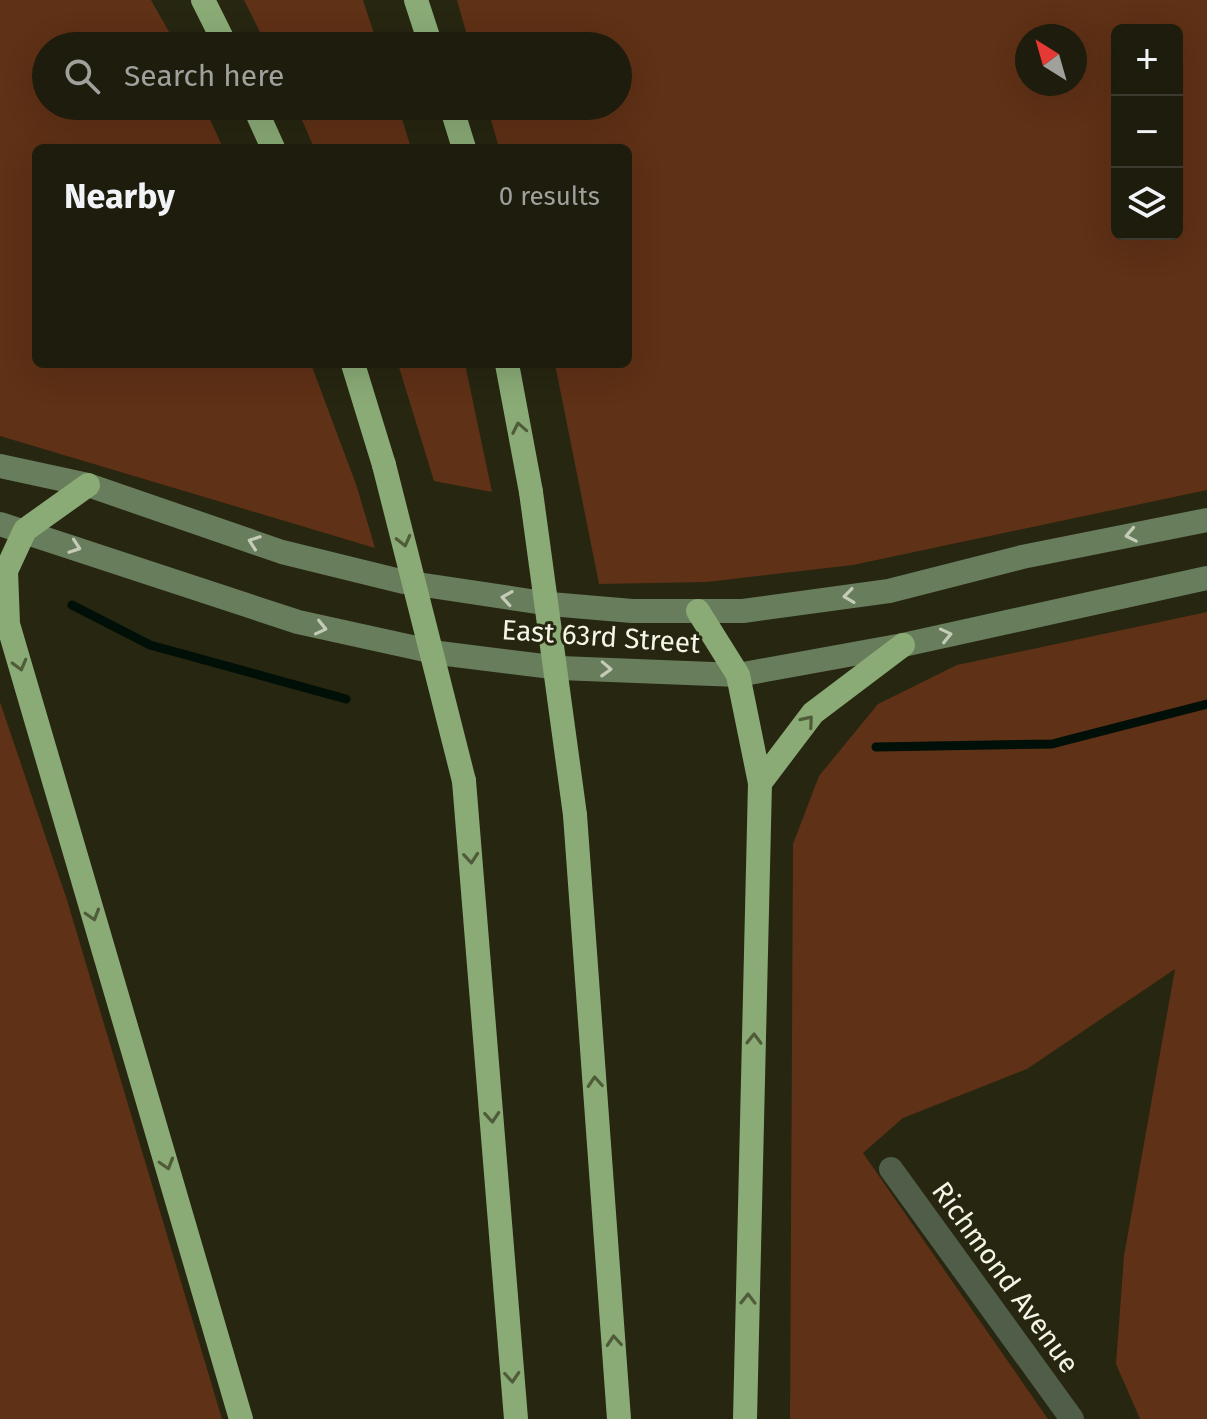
<!DOCTYPE html>
<html lang="en">
<head>
<meta charset="utf-8">
<style>
	:root { --surface:#1d1c0d; --page:#252516; --text:#f1f3f6; --muted:#a0a19d; --line:#3b3a2e }
	body { margin:0; font-family:"Fira Sans",sans-serif; background:var(--page); color:var(--text) }
	.controls { position:absolute; right:24px; top:24px; display:grid; overflow:hidden; border-radius:12px; box-shadow:0 8px 32px #0002 }
	.controls button { width:72px; height:72px; display:grid; place-items:center; padding:0; border:0; border-bottom:2px solid var(--line); background:var(--surface); color:var(--text); font:40px sans-serif }
	.compass { position:absolute; left:1015px; top:24px; width:72px; height:72px; border-radius:50%; background:var(--surface); box-shadow:0 8px 32px #0002; rotate:323deg }
	.list { margin:0; padding:0; list-style:none }
	h2 { display:flex; justify-content:space-between; align-items:center; height:104px; margin:0; padding:0 32px; font-size:34px }
	h2 small { font-size:26px; font-weight:400; color:var(--muted) }
	.icon { flex:none; width:44px; height:44px; fill:none; stroke:currentColor; stroke-width:2; stroke-linecap:round; stroke-linejoin:round }
	.map { position:relative; flex:none; width:1207px; height:1419px; overflow:hidden }
	.search { position:absolute; background:var(--surface); box-shadow:0 8px 32px #0002; left:32px; top:32px; width:600px; height:88px; display:flex; align-items:center; gap:20px; box-sizing:border-box; padding:0 28px; border-radius:44px; color:var(--muted); font-size:30px }
	.panel { position:absolute; background:var(--surface); box-shadow:0 8px 32px #0002; left:32px; top:144px; width:600px; height:224px; border-radius:12px }
	.map>svg:first-child { display:block }
</style>
</head>
<body>
<div class="map">
<svg width="1207" height="1419" viewBox="0 0 1207 1419">
	<rect width="100%" height="100%" fill="#272611"/>
	<path fill="#5f3116" fill-rule="evenodd" d="M0,0H151L177,46H46V106H204L223,148H36V364H311L357,487L375,548L0,436Z
		M244,0H363L378,46H267Z
		M457,0H1207V490L853,565L707,582L599,584L555,364H628V148H499L487,106H618V46H470ZM1117,30H1177V234H1117ZM1027,36H1075V84H1027Z
		M296,106H398L411,148H314Z
		M398,364H465L492,492L434,481Z
		M1207,612V1419H1140L1116,1364L1124,1256L1175,969L1027,1069L903,1118L863,1153L1048,1419H790L793,844L819,776L878,704L957,665Z
		M0,702L67,900L222,1419H0Z"/>
	<g fill="none" stroke-linecap="round" stroke-linejoin="round">
		<path stroke="#000f07" stroke-width="9" d="M72,605L150,645L346,699
			M876,747L1052,744L1207,704"/>
		<path stroke="#505d48" stroke-width="24" d="M891,1169L1072,1419"/>
		<path stroke="#687d5b" stroke-width="24" d="M0,466L88,485L282,552L404,582L550,604L632,611H743L889,591L1022,557L1207,520
			M0,524L298,622L439,653L560,668L738,675L903,645L1207,578"/>
		<path stroke="#8aab76" stroke-width="24" d="M203,0L226,46
			M416,0L431,46
			M254,106L273,148
			M451,106L464,148
			M353,364L384,465
			M507,364L531,492
			M88,485L25,530L6,571L8,624L241,1419
			M698,611L738,675L760,783L745,1419
			M464,781L516,1419
			M760,783L813,713L903,645
			M575,815L619,1419"/>
		<path stroke="#8aab76" stroke-width="24" d="M384,465L464,781
			M531,492L575,815"/>
	</g>
	<defs><path id="oneway-chevron" d="M-2-3.5L2.5 0L-2 3.5" fill="none" stroke-width="1.6" stroke-linecap="round" stroke-linejoin="round" transform="scale(2)"/></defs>
	<g stroke="#4f5b39">
		<use href="#oneway-chevron" transform="translate(519 428) rotate(-101)"/>
		<use href="#oneway-chevron" transform="translate(404 541) rotate(76)"/>
		<use href="#oneway-chevron" transform="translate(20 665) rotate(75)"/>
		<use href="#oneway-chevron" transform="translate(808 721) rotate(-50)"/>
		<use href="#oneway-chevron" transform="translate(471 858) rotate(85)"/>
		<use href="#oneway-chevron" transform="translate(93 915) rotate(73)"/>
		<use href="#oneway-chevron" transform="translate(754 1039) rotate(-89)"/>
		<use href="#oneway-chevron" transform="translate(595 1082) rotate(-94)"/>
		<use href="#oneway-chevron" transform="translate(492 1117) rotate(86)"/>
		<use href="#oneway-chevron" transform="translate(167 1164) rotate(73)"/>
		<use href="#oneway-chevron" transform="translate(748 1299) rotate(-89)"/>
		<use href="#oneway-chevron" transform="translate(614 1341) rotate(-94)"/>
		<use href="#oneway-chevron" transform="translate(512 1377) rotate(86)"/>
	</g>
	<g stroke="#c4cbb7">
		<use href="#oneway-chevron" transform="translate(1131 535) rotate(169)"/>
		<use href="#oneway-chevron" transform="translate(254 542) rotate(-160)"/>
		<use href="#oneway-chevron" transform="translate(75 547) rotate(19)"/>
		<use href="#oneway-chevron" transform="translate(849 596) rotate(172)"/>
		<use href="#oneway-chevron" transform="translate(507 598) rotate(-171)"/>
		<use href="#oneway-chevron" transform="translate(321 628) rotate(13)"/>
		<use href="#oneway-chevron" transform="translate(946 635) rotate(-13)"/>
		<use href="#oneway-chevron" transform="translate(606 669) rotate(2)"/>
	</g>
	<g text-anchor="middle" stroke-width="6" stroke-linejoin="round" paint-order="stroke">
		<g font-size="28" fill="#f5f5e8" stroke="#272611">
			<text transform="translate(601 636) rotate(4)" y="10">East 63rd Street</text>
			<text transform="translate(1006 1277) rotate(54)" y="10">Richmond Avenue</text>
		</g>
	</g>
</svg>
<div class="controls">
<button>+</button>
<button>−</button>
<button><svg class="icon" aria-label="layers" viewBox="0 0 24 24"><path d="M12 4l9 5-9 5-9-5zM3 14l9 5 9-5"/></svg></button>
</div>
<svg class="compass" viewBox="-18 -18 36 36"><path d="M0-13l5 13h-10z" fill="#e53935"/><path d="M0 13l5-13h-10z" fill="#a0a19d"/></svg>
<div class="search"><svg class="icon" aria-label="search" viewBox="0 0 24 24"><circle cx="10" cy="10" r="6"/><path d="M15 15l6 6"/></svg>Search here</div>
<section class="panel">
<h2>Nearby<small>0 results</small></h2>
<ul class="list">
</ul>
</section>
</div>
</body>
</html>
